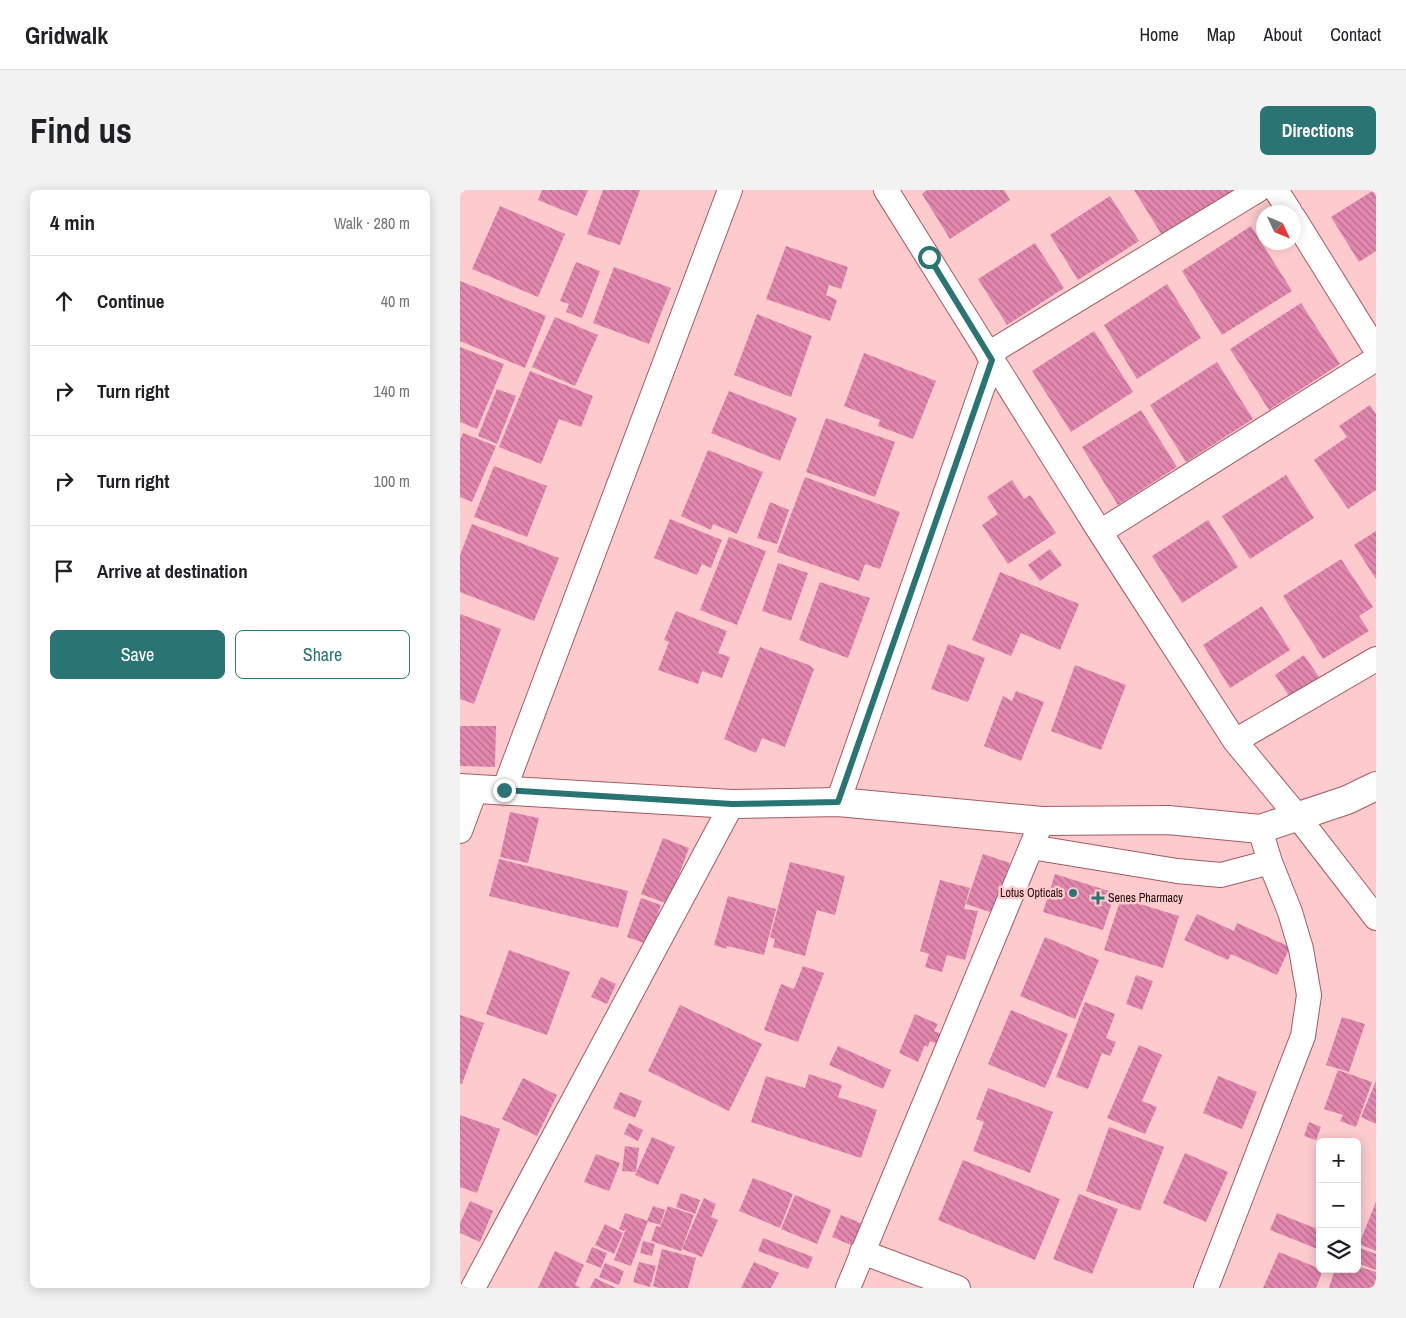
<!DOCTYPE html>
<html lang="en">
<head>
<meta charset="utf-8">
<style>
	:root { --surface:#fff; --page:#f2f2f2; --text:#202124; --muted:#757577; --line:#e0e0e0; --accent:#2a7473 }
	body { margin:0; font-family:"Archivo Narrow",sans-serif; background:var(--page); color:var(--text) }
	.controls { position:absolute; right:15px; bottom:15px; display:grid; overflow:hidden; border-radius:8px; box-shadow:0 2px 12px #0003 }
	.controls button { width:45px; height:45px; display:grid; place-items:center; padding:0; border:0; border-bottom:1px solid var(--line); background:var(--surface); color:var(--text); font:25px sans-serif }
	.compass { position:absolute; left:796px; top:15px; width:45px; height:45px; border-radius:50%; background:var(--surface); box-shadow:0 2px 12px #0003; rotate:134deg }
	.stop { position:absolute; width:15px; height:15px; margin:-11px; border:4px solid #2a7473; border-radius:50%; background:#fff }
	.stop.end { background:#2a7473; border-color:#fff; box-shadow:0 1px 5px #0008 }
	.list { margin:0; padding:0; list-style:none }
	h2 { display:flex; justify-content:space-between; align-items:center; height:65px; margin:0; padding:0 20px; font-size:21px }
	h2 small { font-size:16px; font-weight:400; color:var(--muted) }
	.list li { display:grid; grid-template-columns:32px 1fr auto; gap:15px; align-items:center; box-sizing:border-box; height:90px; padding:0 20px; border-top:1px solid var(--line) }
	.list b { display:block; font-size:19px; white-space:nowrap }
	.list em { font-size:16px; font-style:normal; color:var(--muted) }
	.actions { display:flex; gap:10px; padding:15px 20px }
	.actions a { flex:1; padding:11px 0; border:1px solid var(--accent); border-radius:8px; text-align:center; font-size:18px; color:var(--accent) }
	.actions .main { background:var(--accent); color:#fff }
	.icon { flex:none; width:28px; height:28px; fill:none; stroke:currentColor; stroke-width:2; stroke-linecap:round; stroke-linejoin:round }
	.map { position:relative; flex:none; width:916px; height:1098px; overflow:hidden; border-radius:8px }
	header { display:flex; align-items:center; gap:30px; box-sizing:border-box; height:70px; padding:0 25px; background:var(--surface); border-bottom:1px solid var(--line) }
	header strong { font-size:24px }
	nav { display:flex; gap:28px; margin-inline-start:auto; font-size:18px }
	.intro { display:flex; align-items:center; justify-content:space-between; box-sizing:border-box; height:120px; padding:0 30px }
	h1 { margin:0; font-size:35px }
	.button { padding:12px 22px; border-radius:8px; background:var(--accent); color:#fff; font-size:18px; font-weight:700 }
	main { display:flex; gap:30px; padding:0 30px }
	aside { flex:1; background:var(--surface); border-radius:8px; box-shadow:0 2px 12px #0003 }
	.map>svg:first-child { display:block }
</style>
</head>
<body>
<header>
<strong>Gridwalk</strong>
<nav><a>Home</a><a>Map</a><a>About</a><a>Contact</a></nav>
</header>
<div class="intro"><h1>Find us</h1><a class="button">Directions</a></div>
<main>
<aside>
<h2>4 min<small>Walk · 280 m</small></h2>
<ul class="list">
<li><svg class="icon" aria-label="ahead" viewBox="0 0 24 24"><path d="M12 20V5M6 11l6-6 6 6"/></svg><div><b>Continue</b></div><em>40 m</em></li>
<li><svg class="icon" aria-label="right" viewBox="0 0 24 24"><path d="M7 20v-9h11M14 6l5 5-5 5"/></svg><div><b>Turn right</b></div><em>140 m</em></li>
<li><svg class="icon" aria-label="right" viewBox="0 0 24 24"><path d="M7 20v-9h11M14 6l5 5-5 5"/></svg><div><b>Turn right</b></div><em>100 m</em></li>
<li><svg class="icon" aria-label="arrive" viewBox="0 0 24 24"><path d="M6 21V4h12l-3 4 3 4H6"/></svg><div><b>Arrive at destination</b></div></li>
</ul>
<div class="actions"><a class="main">Save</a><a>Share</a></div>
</aside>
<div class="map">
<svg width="916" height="1098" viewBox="0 0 916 1098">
	<defs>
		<pattern id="building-back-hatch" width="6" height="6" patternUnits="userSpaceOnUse" patternTransform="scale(1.25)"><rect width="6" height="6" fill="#e287ae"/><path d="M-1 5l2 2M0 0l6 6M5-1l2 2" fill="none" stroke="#b76c8c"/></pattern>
	</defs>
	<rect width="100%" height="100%" fill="#fdcbce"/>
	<path fill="url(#building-back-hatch)" d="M82,0H128L117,26L78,10Z
		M143,0H180L160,55L127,44Z
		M467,0H544L550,10L490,49L462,4Z
		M674,0H783L705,50Z
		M914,0H916V61L899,72L871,27Z
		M650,6L679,51L618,90L590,45Z
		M40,16L105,44L78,107L12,79Z
		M791,36L832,101L762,145L722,81Z
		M575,53L604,98L547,135L518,89Z
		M326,56L388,77L381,99L369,95L366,105L377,110L370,131L306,109Z
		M116,72L140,81L122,128L106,122L109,114L100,111Z
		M154,77L211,98L189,154L133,133Z
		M0,91L86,126L65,178L0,151Z
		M707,94L741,148L677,189L644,135Z
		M841,113L880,174L809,220L770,159Z
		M297,124L352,146L331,207L274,185Z
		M95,127L138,145L115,196L72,177Z
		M634,141L673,202L611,242L572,181Z
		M0,157L44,174L17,239L0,232Z
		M404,163L476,191L453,249L418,236L420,230L384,216Z
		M757,172L793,229L726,272L690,215Z
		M70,181L133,206L121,237L99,229L81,274L39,257Z
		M37,199L56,206L37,254L18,246Z
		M269,201L337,228L320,271L251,243Z
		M910,215L916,224V300L888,319L854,270L887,247L879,236Z
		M681,220L717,277L658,315L622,257Z
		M366,228L435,252L415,307L346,282Z
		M3,243L36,256L12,312L0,307V250Z
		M248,260L303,282L277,344L253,334L251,340L221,326Z
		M34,276L87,296L67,347L14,327Z
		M826,285L854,328L790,369L762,326Z
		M345,287L440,322L420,379L405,374L399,391L317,362Z
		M552,290L564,309L570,305L596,343L548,374L522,335L538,324L527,307Z
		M310,312L329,320L317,354L297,348Z
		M210,329L262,350L251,378L242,374L237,385L194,368Z
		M748,330L778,377L722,413L692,366Z
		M12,334L99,368L74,431L0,402V365Z
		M916,341V389L894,355Z
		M269,347L306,361L277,435L240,420Z
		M590,359L602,375L580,391L568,375Z
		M881,369L913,417L899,426L909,441L863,469L823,406Z
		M318,373L348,383L331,431L302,421Z
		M540,382L619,414L600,460L561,443L551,466L512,450Z
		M360,392L410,408L388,468L339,450Z
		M802,416L830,460L770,498L743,455Z
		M216,421L267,441L258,463L270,467L262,488L242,481L238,494L198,480L209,452L204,450Z
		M0,424L41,439L14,514L0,509Z
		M488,454L525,468L508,512L471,499Z
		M300,457L349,475L354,479L325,557L302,548L296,563L264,549Z
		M844,465L861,490L832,510L815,485Z
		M615,475L666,495L641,560L591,541Z
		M556,501L584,512L561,571L524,556L543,506L552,511Z
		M0,536H36L35,577L0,576Z
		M50,622L79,628L68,673L40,667Z
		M203,648L229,658L208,714L181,704Z
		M523,664L550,673L533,723L506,714Z
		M39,669L168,701L158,738L29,706Z
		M330,672L385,686L375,725L357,720L345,766L313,757L315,749L310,747Z
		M595,684L655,703L643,740L583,722Z
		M480,690L510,698L504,719L518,721L505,770L487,765L482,782L465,777L469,764L460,761Z
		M268,706L316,719L304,765L267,756L266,759L254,755Z
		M181,708L201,715L187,754L167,747Z
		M661,708L719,726L703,778L644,760Z
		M737,724L774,741L777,733L830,757L817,785L771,764L768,770L724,750Z
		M585,747L639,770L615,829L560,806Z
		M49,760L110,782L87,845L26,824Z
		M343,776L364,783L338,852L304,840L321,794L334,799Z
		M676,785L693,791L682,820L666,814Z
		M141,787L156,794L147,814L131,807Z
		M625,812L655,824L646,848L656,852L650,866L642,863L628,899L596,887Z
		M220,815L302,854L269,921L188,881Z
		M551,820L608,844L585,898L528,874Z
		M455,824L478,834L474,841L482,844L478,854L470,851L468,857L465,855L458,872L439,863Z
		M0,825L24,833L2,894L0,893Z
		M882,827L905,834L889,882L866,875Z
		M679,855L702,865L682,911L697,917L685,944L647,928Z
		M378,856L431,880L423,899L369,875Z
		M878,880L912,892L896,937L880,931L883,925L864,919Z
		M349,884L382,895L378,907L417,920L401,968L291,932L306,886L345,898Z
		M758,886L797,902L782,939L743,923Z
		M63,888L97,905L77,946L42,929Z
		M916,891V934L901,927Z
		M528,898L593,922L570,983L513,961L524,932L516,929Z
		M160,902L182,911L175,928L153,918Z
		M0,925L40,939L17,1003L0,997Z
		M849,932L861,937L856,950L844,946Z
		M169,933L183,940L178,951L164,944Z
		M649,937L704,957L680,1021L626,1001Z
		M192,947L215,957L198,995L175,985Z
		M165,956L179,958L176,982L162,981Z
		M725,963L768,982L746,1032L703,1013Z
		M136,964L160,973L149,1001L124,992Z
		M503,970L600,1009L575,1070L478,1030Z
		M293,988L333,1004L320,1038L279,1021Z
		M221,1003L240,1010L235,1024L216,1017Z
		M619,1004L658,1019L632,1084L593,1069Z
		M335,1005L371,1020L357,1054L321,1039Z
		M244,1008L256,1014L251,1027L258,1030L242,1067L222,1059Z
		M10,1011L33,1021L20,1052L0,1043V1033Z
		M916,1012V1061L899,1054Z
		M193,1016L205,1020L200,1035L187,1031Z
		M208,1016L234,1025L221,1061L191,1051L196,1036L200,1037Z
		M165,1023L188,1031L171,1076L154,1070L166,1039L164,1041L159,1039Z
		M817,1023L860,1040V1060L810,1040Z
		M381,1025L408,1036L398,1058L372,1047Z
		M145,1034L163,1043L154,1064L135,1055Z
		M303,1048L353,1067L348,1079L298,1061Z
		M183,1051L195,1054L192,1066L180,1063Z
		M132,1057L147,1063L141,1078L126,1072Z
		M897,1057L916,1064V1080L897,1073Z
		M202,1059L236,1068L228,1098H199L193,1096Z
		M95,1061L124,1075L115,1095L121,1098H78Z
		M819,1062L863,1080L856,1098H803Z
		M179,1072L196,1076L190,1097L173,1092Z
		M294,1072L319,1083L311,1098H281Z
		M145,1073L164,1081L159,1095L139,1087Z
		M897,1076L916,1082V1089L913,1098H869L875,1079H897Z
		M135,1088L156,1098H130Z"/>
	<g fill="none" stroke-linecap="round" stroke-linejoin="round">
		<g stroke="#a45b63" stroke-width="26">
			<path id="minor" d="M426,0L640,342L775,551L838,627L916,728
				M816,0L830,22
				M834,28L916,160
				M528,164L798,0
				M640,342L916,169
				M775,551L916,469
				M44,600L270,0
				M378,612L532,170
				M0,641L16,598
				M571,657L717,681L761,685L810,672
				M402,1062L498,1098
				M13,1098L272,614
				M388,1098L582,631
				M746,1098L843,846L849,805L841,759L830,722L810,672L800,639"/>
		</g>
		<g stroke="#a45b63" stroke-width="30">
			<path id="tertiary" d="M0,598L272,614L378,612L582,631L708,630L800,639L887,610L916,596"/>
		</g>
		<use href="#minor" stroke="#fff" stroke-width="24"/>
		<use href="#tertiary" stroke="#fff" stroke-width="28"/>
	</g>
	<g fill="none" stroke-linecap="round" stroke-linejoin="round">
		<path stroke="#2a7473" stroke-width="6" d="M44,600L272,614L378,612L532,170L469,67"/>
	</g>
	<g fill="#2a7473" stroke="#fdcbce" stroke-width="2">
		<circle cx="613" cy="703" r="5"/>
		<path d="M635.5 700.5h5v5h5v5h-5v5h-5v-5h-5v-5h5z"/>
	</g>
	<g text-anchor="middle" stroke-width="5" stroke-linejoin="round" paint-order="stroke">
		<g font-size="12" fill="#23070b" stroke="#fdcbce" text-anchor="end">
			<text x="603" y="707">Lotus Opticals</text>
			<text x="648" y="712" text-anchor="start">Senes Pharmacy</text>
		</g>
	</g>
</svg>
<div class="controls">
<button>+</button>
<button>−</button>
<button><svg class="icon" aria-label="layers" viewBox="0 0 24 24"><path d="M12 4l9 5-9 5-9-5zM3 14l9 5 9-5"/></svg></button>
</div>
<svg class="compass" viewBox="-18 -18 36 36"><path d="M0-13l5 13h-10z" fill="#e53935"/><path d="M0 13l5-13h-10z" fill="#757577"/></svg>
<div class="stop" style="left:469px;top:67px"></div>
<div class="stop end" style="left:44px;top:600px"></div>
</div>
</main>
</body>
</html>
